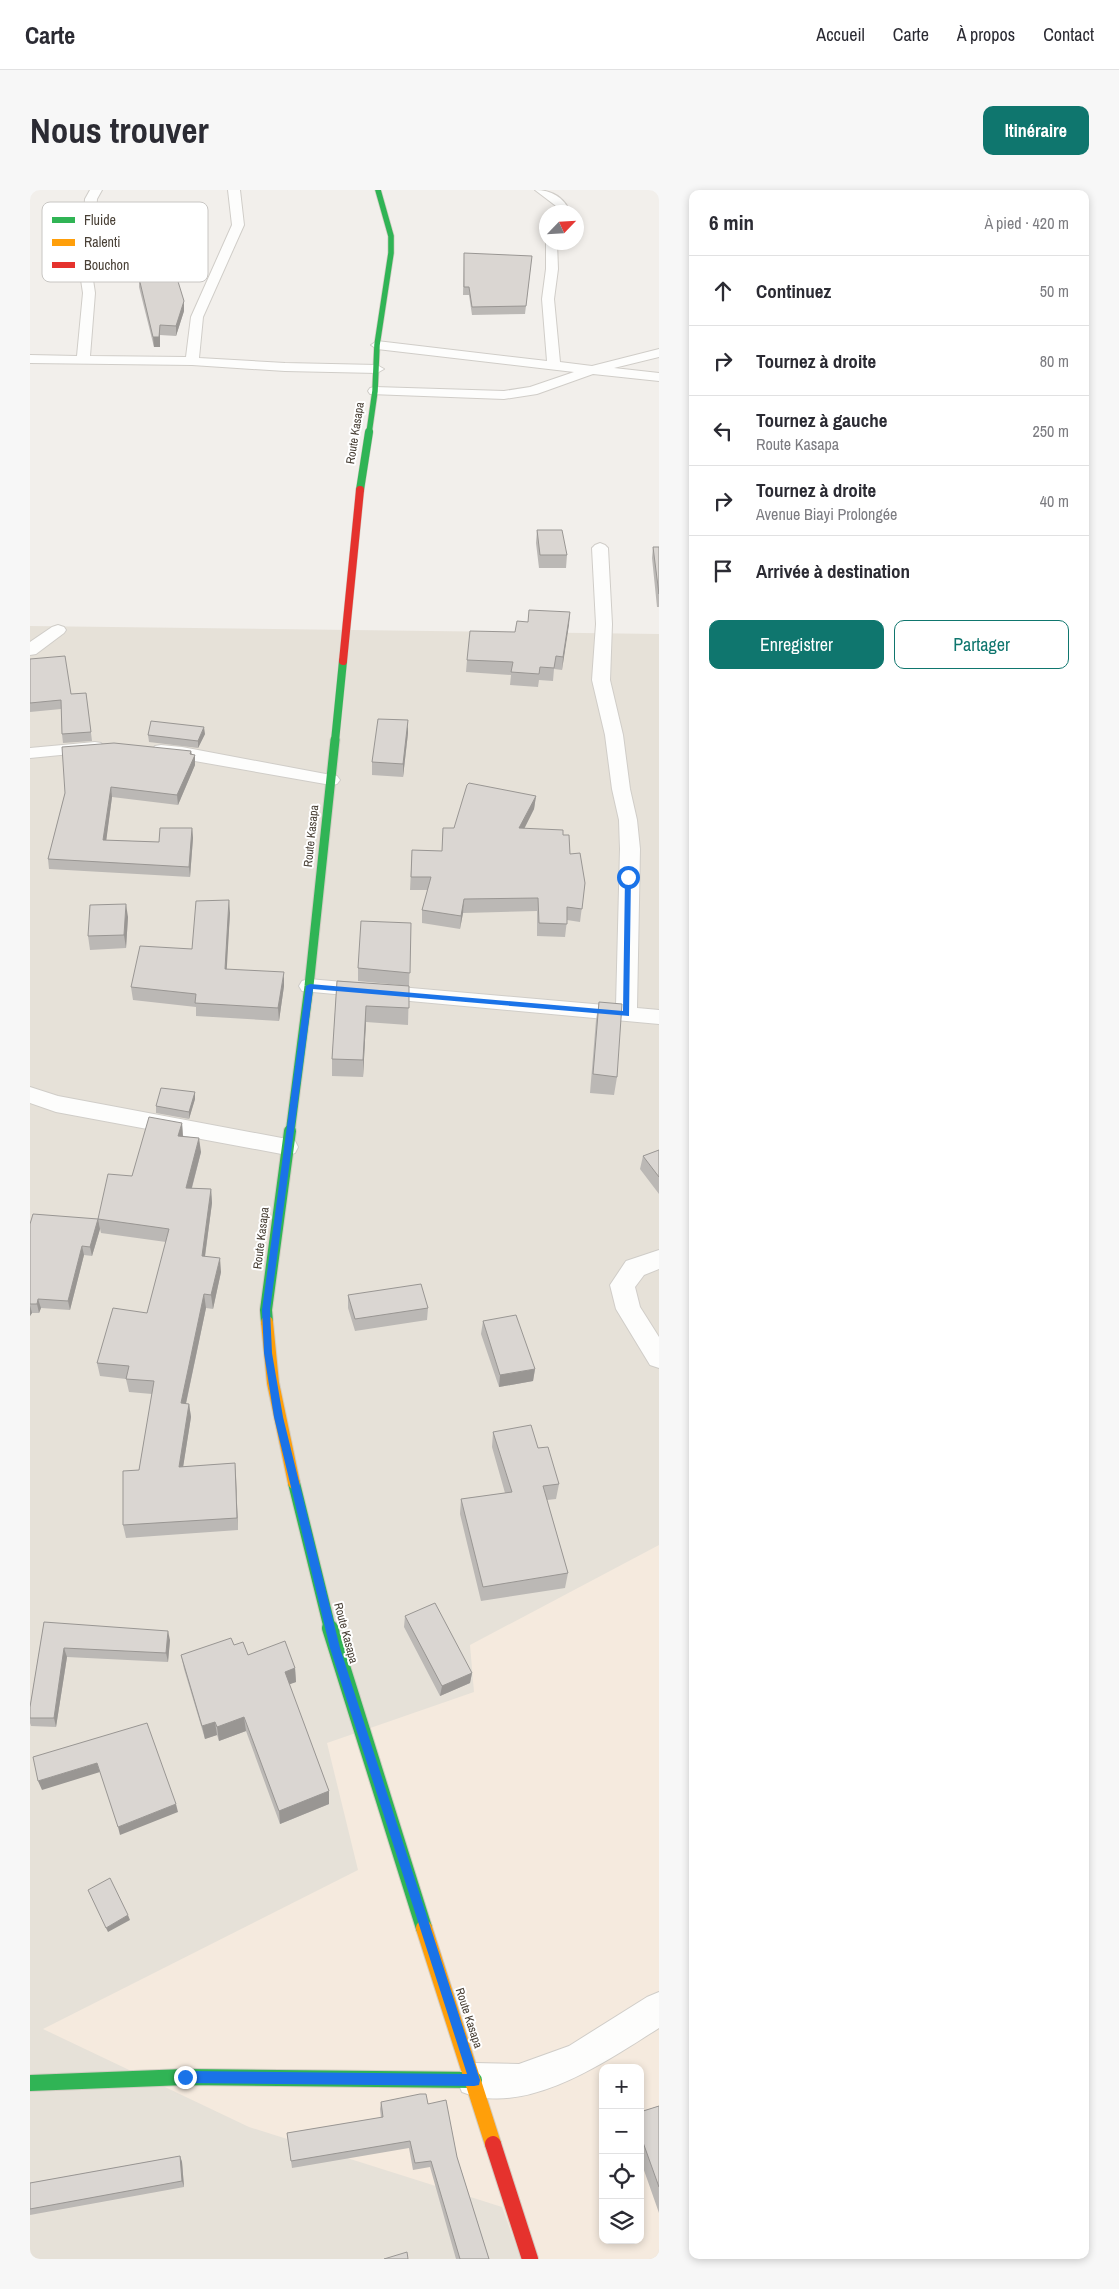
<!DOCTYPE html>
<html lang="fr">
<head>
<meta charset="utf-8">
<style>
	:root { --surface:#fff; --page:#f7f7f7; --text:#2b2b33; --muted:#7c7c81; --line:#e1e1e2; --accent:#0f766e }
	body { margin:0; font-family:"Archivo Narrow",sans-serif; background:var(--page); color:var(--text) }
	.controls { position:absolute; right:15px; bottom:15px; display:grid; overflow:hidden; border-radius:10px; box-shadow:0 2px 8px #0003 }
	.controls button { width:45px; height:45px; display:grid; place-items:center; padding:0; border:0; border-bottom:1px solid var(--line); background:var(--surface); color:var(--text); font:25px sans-serif }
	.compass { position:absolute; left:509px; top:15px; width:45px; height:45px; border-radius:50%; background:var(--surface); box-shadow:0 2px 8px #0003; rotate:65deg }
	.stop { position:absolute; width:15px; height:15px; margin:-11px; border:4px solid #1a73e8; border-radius:50%; background:#fff }
	.stop.end { background:#1a73e8; border-color:#fff; box-shadow:0 1px 5px #0008 }
	.list { margin:0; padding:0; list-style:none }
	h2 { display:flex; justify-content:space-between; align-items:center; height:65px; margin:0; padding:0 20px; font-size:21px }
	h2 small { font-size:16px; font-weight:400; color:var(--muted) }
	.list li { display:grid; grid-template-columns:32px 1fr auto; gap:15px; align-items:center; box-sizing:border-box; height:70px; padding:0 20px; border-top:1px solid var(--line) }
	.list b { display:block; font-size:19px; white-space:nowrap }
	.list p { margin:0; font-size:16px; white-space:nowrap; color:var(--muted) }
	.list em { font-size:16px; font-style:normal; color:var(--muted) }
	.actions { display:flex; gap:10px; padding:15px 20px }
	.actions a { flex:1; padding:11px 0; border:1px solid var(--accent); border-radius:10px; text-align:center; font-size:18px; color:var(--accent) }
	.actions .main { background:var(--accent); color:#fff }
	.icon { flex:none; width:28px; height:28px; fill:none; stroke:currentColor; stroke-width:2; stroke-linecap:round; stroke-linejoin:round }
	.map { position:relative; flex:none; width:629px; height:2069px; overflow:hidden; border-radius:10px }
	header { display:flex; align-items:center; gap:30px; box-sizing:border-box; height:70px; padding:0 25px; background:var(--surface); border-bottom:1px solid var(--line) }
	header strong { font-size:24px }
	nav { display:flex; gap:28px; margin-inline-start:auto; font-size:18px }
	.intro { display:flex; align-items:center; justify-content:space-between; box-sizing:border-box; height:120px; padding:0 30px }
	h1 { margin:0; font-size:35px }
	.button { padding:12px 22px; border-radius:10px; background:var(--accent); color:#fff; font-size:18px; font-weight:700 }
	main { display:flex; gap:30px; padding:0 30px }
	aside { flex:1; background:var(--surface); border-radius:10px; box-shadow:0 2px 8px #0003 }
	.map>svg:first-child { display:block }
</style>
</head>
<body>
<header>
<strong>Carte</strong>
<nav><a>Accueil</a><a>Carte</a><a>À propos</a><a>Contact</a></nav>
</header>
<div class="intro"><h1>Nous trouver</h1><a class="button">Itinéraire</a></div>
<main>
<div class="map">
<svg width="629" height="2069" viewBox="0 0 629 2069">
	<rect width="100%" height="100%" fill="#f2efeb"/>
	<path fill="#e6e1d8" fill-rule="evenodd" d="M0,436L629,444V2069H0ZM573,1878H610V2050H573Z"/>
	<path fill="#f5eade" fill-rule="evenodd" d="M629,1355V2069H491L472,2017L219,1937L13,1839L328,1680L297,1553L444,1502L440,1455ZM573,1878H610V2050H573Z"/>
	<g fill="none" stroke-linecap="round" stroke-linejoin="round">
		<g stroke="#d0cdc8" stroke-width="2">
			<path id="street" d="M60,0H72L67,9L62,83L65,103L60,166L156,167L161,127L202,35L198,0H210L214,35L173,127L169,168L255,173L347,175L354,179L347,183L255,181L162,175L0,173V165L47,166L53,103L50,83L55,9Z
				M505,0C521,0 534,7 540,22H529L526,16Z
				M516,50V52H527L528,79L524,109L530,172L562,176L629,159V167L584,178L629,183V191L563,184L507,204L474,209L340,204L338,201L340,198L345,197L474,201L500,197L544,182L347,159L341,155L347,151L517,171L512,109L516,79Z
				M570,353L575,355L578,358L582,434L580,490L593,545L600,599L607,630L610,659L607,818L629,820V834L272,801L269,796L272,791L279,789L586,816L590,659L589,630L582,599L575,545L562,490L566,434L562,358L565,355Z
				M28,435L34,437L36,440L34,443L6,464L0,465V452L22,437Z
				M65,552L71,553L74,557L71,561L0,568V558Z
				M131,555L152,557L301,585L307,586L310,590L307,594L301,595L125,564L122,560L125,556Z
				M0,897L28,906L257,949L265,951L268,957L265,963L257,965L26,922L0,913Z
				M629,1060V1079L614,1085L605,1097L610,1117L629,1147V1178L620,1175L586,1119L580,1095L596,1071Z
				M629,1802V1838C577,1871 495,1928 432,1902L427,1890L432,1878L444,1873L489,1874L539,1856L617,1807Z"/>
		</g>
		<g stroke="#d2ccc2" stroke-width="7">
			<path id="fast-far4" d="M339,243L345,201L347,155L361,63V46L348,0"/>
		</g>
		<g stroke="#d2ccc2" stroke-width="9">
			<path id="fast-far3" d="M330,300L339,242
				M305,551L313,471"/>
		</g>
		<g stroke="#d2ccc2" stroke-width="11">
			<path id="fast-far2" d="M260,943L279,796L305,550"/>
		</g>
		<g stroke="#d2ccc2" stroke-width="14">
			<path id="fast-far1" d="M237,1132L236,1120L260,941
				M264,1293L300,1439"/>
		</g>
		<g stroke="#d2ccc2" stroke-width="18">
			<path id="fast" d="M300,1438L394,1738
				M0,1893L155,1887L444,1890"/>
		</g>
		<g stroke="#d2ccc2" stroke-width="14">
			<path id="slow-far1" d="M237,1132L243,1193L264,1293"/>
		</g>
		<g stroke="#d2ccc2" stroke-width="18">
			<path id="slow" d="M394,1738L463,1954"/>
		</g>
		<g stroke="#d2ccc2" stroke-width="9">
			<path id="jam-far1" d="M313,471L330,300"/>
		</g>
		<g stroke="#d2ccc2" stroke-width="18">
			<path id="jam" d="M463,1954L500,2069"/>
		</g>
		<use href="#street" fill="#fdfdfc" fill-rule="evenodd"/>
		<use href="#fast-far4" stroke="#30b455" stroke-width="5.5"/>
		<use href="#fast-far3" stroke="#30b455" stroke-width="8"/>
		<use href="#fast-far2" stroke="#30b455" stroke-width="9"/>
		<use href="#fast-far1" stroke="#30b455" stroke-width="12"/>
		<use href="#fast" stroke="#30b455" stroke-width="16"/>
		<use href="#slow-far1" stroke="#ff9f0a" stroke-width="12"/>
		<use href="#slow" stroke="#ff9f0a" stroke-width="16"/>
		<use href="#jam-far1" stroke="#e5322d" stroke-width="8"/>
		<use href="#jam" stroke="#e5322d" stroke-width="16"/>
	</g>
	<path fill="#bbb8b5" d="M138,28L134,86L154,111V121L146,146L130,145V157H124L109,97V88Z
		M434,63L501,74L495,124L442,125L439,105H433Z
		M507,340L537,365L536,378H509L506,353Z
		M623,357H629V417H627L622,368Z
		M540,422L532,480L524,479L523,491L509,490L508,497L480,495L481,485L436,482L437,470L485,442L498,432Z
		M0,469L41,504L56,503L62,551L33,553L32,544L31,519L0,522Z
		M378,543L373,587L342,585V572Z
		M175,544L168,558L119,552L118,545Z
		M161,561L162,565H165V575L148,615L82,607L76,650L129,652L162,638L163,648L160,687L19,679L18,669L35,603Z
		M506,606L504,619L494,639L533,645L540,664L555,693L550,732L537,730L535,747L507,746V721L433,723L430,739L392,733V720L398,700H380L382,660L412,661L413,638H424Z
		M200,723L196,779L254,796L249,831L166,826V817L103,810L101,797L162,759Z
		M98,727L96,758L60,760L58,746Z
		M381,733L379,796L328,791V778Z
		M307,791L379,796L378,835L336,832L333,887L302,886V869Z
		M569,812L587,887L584,905L560,903L566,830Z
		M165,902V909L159,929L126,923V916Z
		M152,933L153,947L171,962L162,998L181,999L182,1013L175,1067L191,1082L183,1119L176,1118L156,1214H159L161,1227L153,1277L205,1273L208,1340L96,1348L93,1335L109,1280L122,1204L99,1202L96,1189L70,1186L67,1173L117,1123L136,1052L71,1043L68,1029L102,986Z
		M629,960V1004L610,979L613,966Z
		M68,1029L70,1039L62,1066L54,1065L40,1120L11,1118L9,1123H2L0,1126V1034Z
		M318,1105L398,1118L397,1130L325,1141L318,1118Z
		M453,1131L505,1179L503,1191L469,1197L451,1144Z
		M463,1242L508,1258L529,1294L526,1309L517,1310L538,1383L535,1398L451,1411L430,1324L431,1309L475,1303L462,1257Z
		M375,1426L442,1483L440,1493L410,1506L374,1437Z
		M14,1432L140,1450L138,1472L37,1467L26,1537L1,1536L0,1533V1517Z
		M204,1455L218,1465L265,1478L266,1492L259,1494L299,1601V1614L250,1634L216,1541L189,1551L187,1545L175,1549L154,1479L151,1465Z
		M351,1912L398,1914L427,1967L459,2069H426L400,1977L383,1980L379,1958L262,1978L257,1943L351,1928L350,1919Z
		M629,1916V2023L610,1969V1922Z
		M150,1966L152,1972L154,1997L0,2025V1993Z"/>
	<path fill="#999693" d="M137,20L138,28L134,95L133,86Z
		M154,111V121L146,146V136Z
		M130,135V157H124L123,147Z
		M540,422L539,435L532,480L533,467Z
		M378,530V543L373,587V574Z
		M174,537L175,544L168,558V551Z
		M161,561L162,570L165,565V575L148,615L147,605Z
		M81,597L82,607L75,660L73,650Z
		M506,606L504,619L488,651L489,638Z
		M162,638L163,648L160,687L159,677Z
		M434,709L433,723L430,739L431,726Z
		M199,710L200,723L196,792L195,779Z
		M96,714L98,727L96,758L94,745Z
		M254,782V796L249,831L248,818Z
		M336,816V832L333,887V870Z
		M165,902V909L159,929V922Z
		M152,933L153,948L148,946Z
		M169,948L171,962L158,1012L156,998Z
		M181,999L182,1013L173,1080L172,1066Z
		M68,1029L70,1039L62,1066L60,1057Z
		M52,1056L54,1065L40,1120L38,1111Z
		M190,1068L191,1082L183,1119L181,1105Z
		M174,1104L176,1118L153,1227L151,1213Z
		M8,1109L11,1118L9,1123L7,1114Z
		M0,1115L2,1123L0,1126Z
		M505,1179L503,1191L469,1197L470,1185Z
		M159,1214L161,1227L151,1290L149,1277Z
		M205,1273L206,1286L208,1340L207,1328Z
		M138,1441L140,1450L138,1472L136,1463Z
		M34,1458L37,1467L26,1537L24,1528Z
		M265,1478L266,1492L255,1496V1482Z
		M442,1483L440,1493L410,1506L412,1496Z
		M214,1527L216,1541L189,1551L187,1537Z
		M185,1532L187,1545L175,1549L172,1536Z
		M67,1573L70,1582L12,1600L8,1591Z
		M299,1601V1614L250,1634L249,1621Z
		M146,1614L148,1622L90,1645L88,1637Z
		M98,1725L100,1730L78,1742L76,1738Z
		M150,1966L152,1972L154,1997L152,1991Z"/>
	<path fill="#dad6d2" stroke="#999693" d="M116,18L137,20L133,86L146,85L154,111L146,136L130,135L129,147H123L109,88Z
		M434,63L502,66L496,116L442,117L439,97H434Z
		M507,340H532L537,365H510Z
		M623,357H629V404Z
		M499,420L540,422L533,467L526,466L524,478L510,477L509,484L481,482L483,472L437,470L440,441L485,442L487,431L498,432Z
		M35,466L41,504L56,503L61,542L32,544L31,510L0,513V469Z
		M348,529L378,530L373,574L342,572Z
		M121,531L174,537L168,551L118,545Z
		M84,553L161,561L160,564L165,565L147,605L81,597L73,650L129,652L130,638H162L159,677L18,669L35,603L32,557Z
		M439,593L506,606L489,638L533,640V645H539L540,664L550,663L555,693L552,719L537,717V734L509,733L508,708L434,709L431,726L392,720L401,687H381L382,660L412,661L413,638H424L437,595Z
		M199,710L195,779L254,782L248,818L165,813L166,804L101,797L110,756L162,759L166,711Z
		M96,714L94,745L58,746L60,715Z
		M331,731L381,733L380,783L328,778Z
		M307,791L379,796V818L336,816L333,870L302,869Z
		M569,812L592,814L587,887L563,884Z
		M131,898L165,902L159,922L126,916Z
		M119,927L152,933L148,946L169,948L156,998L181,999L172,1066L190,1068L181,1105L174,1104L151,1213L159,1214L149,1277L205,1273L207,1328L93,1335V1281L109,1280L124,1191L96,1189L99,1176L67,1173L83,1118L117,1123L139,1039L68,1029L78,984L102,986Z
		M629,960V987L613,966Z
		M3,1024L68,1029L60,1057L52,1056L38,1111L8,1109L7,1114H0V1034Z
		M391,1094L398,1118L325,1129L318,1105Z
		M486,1125L505,1179L470,1185L453,1131Z
		M501,1235L508,1258L518,1257L529,1294L513,1296L538,1383L453,1397L431,1309L482,1302L463,1242Z
		M405,1413L442,1483L412,1496L375,1426Z
		M14,1432L138,1441L136,1463L34,1458L24,1528H0V1517Z
		M201,1448L204,1455L213,1452L218,1465L255,1451L265,1478L255,1482L299,1601L249,1621L214,1527L187,1537L185,1532L172,1536L151,1465Z
		M117,1533L146,1614L88,1637L67,1573L8,1591L3,1567Z
		M80,1688L98,1725L76,1738L58,1700Z
		M390,1904H396L398,1914L416,1910L427,1967L459,2069H430L401,1971L385,1973L380,1951L261,1971L257,1943L353,1927L351,1912Z
		M629,1916V1997L610,1944V1922Z
		M150,1966L152,1991L0,2019V1993Z
		M377,2062L378,2069H354Z"/>
	<path fill="#1a73e8" d="M598,685L601,687L599,826L283,799L240,1120L242,1163L253,1227L310,1458L450,1890L449,1895L444,1896L155,1893L151,1891L149,1887L151,1883L155,1881L437,1884L300,1458L244,1227L234,1163L232,1120L276,796L280,794L593,821L595,687Z"/>
	<g text-anchor="middle" stroke-width="4" stroke-linejoin="round" paint-order="stroke">
		<g font-size="12" fill="#494036" stroke="#fff">
			<text transform="translate(325 243) rotate(-81)" y="4">Route Kasapa</text>
			<text transform="translate(281 646) rotate(-84)" y="4">Route Kasapa</text>
			<text transform="translate(231 1048) rotate(-83)" y="4">Route Kasapa</text>
			<text transform="translate(316 1443) rotate(75)" y="4">Route Kasapa</text>
			<text transform="translate(439 1828) rotate(72)" y="4">Route Kasapa</text>
		</g>
	</g>
	<rect x="12" y="12" width="166" height="80" rx="8" fill="#fff" stroke="#c8c6c3" stroke-width="1"/>
	<rect x="22" y="27" width="23" height="6" fill="#30b455"/>
	<rect x="22" y="49" width="23" height="7" fill="#ff9f0a"/>
	<rect x="22" y="72" width="23" height="6" fill="#e5322d"/>
	<g font-size="14" fill="#494036">
		<text x="54" y="35">Fluide</text>
		<text x="54" y="57">Ralenti</text>
		<text x="54" y="80">Bouchon</text>
	</g>
</svg>
<div class="controls">
<button>+</button>
<button>−</button>
<button><svg class="icon" aria-label="locate" viewBox="0 0 24 24"><circle cx="12" cy="12" r="6"/><path d="M12 2v4M12 18v4M2 12h4M18 12h4"/></svg></button>
<button><svg class="icon" aria-label="layers" viewBox="0 0 24 24"><path d="M12 4l9 5-9 5-9-5zM3 14l9 5 9-5"/></svg></button>
</div>
<svg class="compass" viewBox="-18 -18 36 36"><path d="M0-13l5 13h-10z" fill="#e53935"/><path d="M0 13l5-13h-10z" fill="#7c7c81"/></svg>
<div class="stop" style="left:598px;top:687px"></div>
<div class="stop end" style="left:155px;top:1887px"></div>
</div>
<aside>
<h2>6 min<small>À pied · 420 m</small></h2>
<ul class="list">
<li><svg class="icon" aria-label="ahead" viewBox="0 0 24 24"><path d="M12 20V5M6 11l6-6 6 6"/></svg><div><b>Continuez</b></div><em>50 m</em></li>
<li><svg class="icon" aria-label="right" viewBox="0 0 24 24"><path d="M7 20v-9h11M14 6l5 5-5 5"/></svg><div><b>Tournez à droite</b></div><em>80 m</em></li>
<li><svg class="icon" aria-label="left" viewBox="0 0 24 24"><path d="M17 20v-9H6M10 6l-5 5 5 5"/></svg><div><b>Tournez à gauche</b><p>Route Kasapa</p></div><em>250 m</em></li>
<li><svg class="icon" aria-label="right" viewBox="0 0 24 24"><path d="M7 20v-9h11M14 6l5 5-5 5"/></svg><div><b>Tournez à droite</b><p>Avenue Biayi Prolongée</p></div><em>40 m</em></li>
<li><svg class="icon" aria-label="arrive" viewBox="0 0 24 24"><path d="M6 21V4h12l-3 4 3 4H6"/></svg><div><b>Arrivée à destination</b></div></li>
</ul>
<div class="actions"><a class="main">Enregistrer</a><a>Partager</a></div>
</aside>
</main>
</body>
</html>
